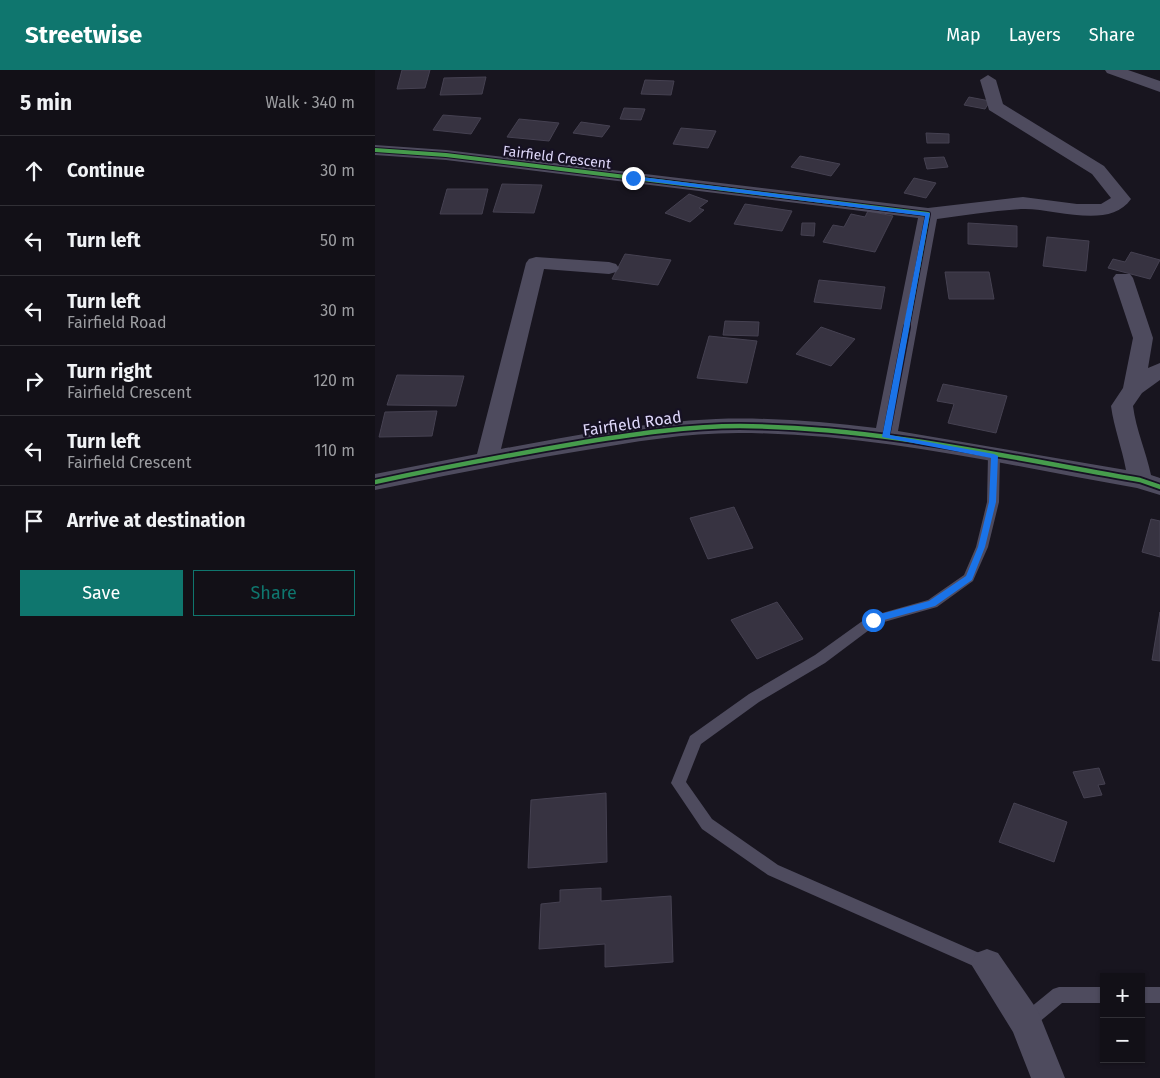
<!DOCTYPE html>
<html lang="en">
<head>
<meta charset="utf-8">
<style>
	:root { --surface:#121017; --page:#1f1e24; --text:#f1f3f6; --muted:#9c9da1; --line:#313036; --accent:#0f766e }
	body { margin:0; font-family:"Fira Sans",sans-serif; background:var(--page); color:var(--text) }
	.controls { position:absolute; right:15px; bottom:15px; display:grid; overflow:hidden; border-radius:0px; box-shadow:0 1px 4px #0004 }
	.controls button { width:45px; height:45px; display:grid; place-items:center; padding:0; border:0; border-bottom:1px solid var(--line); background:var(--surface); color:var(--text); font:25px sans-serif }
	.stop { position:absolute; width:15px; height:15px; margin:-11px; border:4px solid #1a73e8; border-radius:50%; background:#fff }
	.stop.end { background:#1a73e8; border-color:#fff; box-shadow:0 1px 5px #0008 }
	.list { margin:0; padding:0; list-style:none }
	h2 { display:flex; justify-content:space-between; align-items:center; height:65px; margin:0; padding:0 20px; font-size:21px }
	h2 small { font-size:16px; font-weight:400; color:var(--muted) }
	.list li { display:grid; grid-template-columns:32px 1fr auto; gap:15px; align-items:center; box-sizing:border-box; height:70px; padding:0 20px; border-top:1px solid var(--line) }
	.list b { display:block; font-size:19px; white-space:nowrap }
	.list p { margin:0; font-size:16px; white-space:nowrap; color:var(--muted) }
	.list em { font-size:16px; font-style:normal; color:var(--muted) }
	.actions { display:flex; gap:10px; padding:15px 20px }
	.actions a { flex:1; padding:11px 0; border:1px solid var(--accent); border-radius:0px; text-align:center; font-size:18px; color:var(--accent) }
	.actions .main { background:var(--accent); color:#fff }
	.icon { flex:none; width:28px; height:28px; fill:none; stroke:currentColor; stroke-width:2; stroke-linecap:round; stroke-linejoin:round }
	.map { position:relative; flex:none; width:785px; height:1008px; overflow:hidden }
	header { display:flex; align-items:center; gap:30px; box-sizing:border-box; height:70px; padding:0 25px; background:var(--accent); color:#fff }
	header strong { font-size:24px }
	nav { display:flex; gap:28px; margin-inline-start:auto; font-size:18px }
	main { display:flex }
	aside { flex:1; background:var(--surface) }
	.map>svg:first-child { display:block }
</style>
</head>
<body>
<header>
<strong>Streetwise</strong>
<nav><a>Map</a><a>Layers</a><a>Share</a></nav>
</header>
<main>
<aside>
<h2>5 min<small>Walk · 340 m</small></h2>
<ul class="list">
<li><svg class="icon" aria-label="ahead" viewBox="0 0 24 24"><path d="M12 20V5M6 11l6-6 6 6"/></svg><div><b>Continue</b></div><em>30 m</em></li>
<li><svg class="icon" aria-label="left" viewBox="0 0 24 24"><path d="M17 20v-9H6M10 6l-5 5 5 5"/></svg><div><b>Turn left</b></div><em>50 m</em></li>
<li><svg class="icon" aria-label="left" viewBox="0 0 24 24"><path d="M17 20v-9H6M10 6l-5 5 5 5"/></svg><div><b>Turn left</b><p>Fairfield Road</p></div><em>30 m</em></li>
<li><svg class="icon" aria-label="right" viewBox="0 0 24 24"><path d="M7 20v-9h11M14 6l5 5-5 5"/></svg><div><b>Turn right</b><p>Fairfield Crescent</p></div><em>120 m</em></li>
<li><svg class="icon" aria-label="left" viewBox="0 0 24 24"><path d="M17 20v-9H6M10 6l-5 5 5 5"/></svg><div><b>Turn left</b><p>Fairfield Crescent</p></div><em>110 m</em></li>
<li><svg class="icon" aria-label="arrive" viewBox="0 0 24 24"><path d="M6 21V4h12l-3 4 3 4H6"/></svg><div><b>Arrive at destination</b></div></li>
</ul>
<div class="actions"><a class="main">Save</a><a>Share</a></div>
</aside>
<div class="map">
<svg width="785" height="1008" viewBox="0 0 785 1008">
	<rect width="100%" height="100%" fill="#18151f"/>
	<path fill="#373341" stroke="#454151" d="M27,0H55L50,18L22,19Z
		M111,7L107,24L65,25L69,8Z
		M270,10L299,11L296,25L266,24Z
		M594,27L615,31L610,39L589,35Z
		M249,38L270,39L266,50L245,49Z
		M68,45L106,48L96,64L58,60Z
		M144,49L184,53L174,71L132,67Z
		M206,52L235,56L227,67L198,63Z
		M306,58L341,61L333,78L298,74Z
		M551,63L574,64V73H552Z
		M425,86L465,94L456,106L416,97Z
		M569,87L573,97L552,99L549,88Z
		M539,108L561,113L551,128L529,123Z
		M127,114L167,115L159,143L118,142Z
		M72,119H113L107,144H65Z
		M314,124L333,131L324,138L329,140L315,152L290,143Z
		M370,134L417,141L407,161L359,154Z
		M493,141L518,146L500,182L448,172L458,155L469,157L476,144L490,147Z
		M427,153H440L439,166L426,165Z
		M593,153L642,156V177L593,174Z
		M672,167L714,171L711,201L668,196Z
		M756,182L785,190L775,209L733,198L738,189L750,192Z
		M250,184L296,190L283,215L237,209Z
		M570,202H614L619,229H574Z
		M444,210L510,217L506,239L439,232Z
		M350,251L384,252L383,266L348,265Z
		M446,257L480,269L456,296L421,284Z
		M334,266L382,271L372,313L322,308Z
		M22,305L89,306L81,336L12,335Z
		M568,314L632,326L621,363L573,353L579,334L562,331Z
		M62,341L57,366L4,367L10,342Z
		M359,437L378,478L333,489L315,448Z
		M776,449L785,451V487L767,482Z
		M402,532L428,569L382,589L356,550Z
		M785,542V591L777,590Z
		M724,698L730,714L723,715L727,725L709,728L698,702Z
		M231,723L232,792L153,798L156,730Z
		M639,733L692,752L679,792L624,772Z
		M226,818V831L296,826L298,892L230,897V874L164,879L166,834L185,832V820Z"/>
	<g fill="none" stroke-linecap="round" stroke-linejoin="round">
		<path fill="#4e4b5e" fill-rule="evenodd" d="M619,382L625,386L624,432L613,477L598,511L562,537L502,554L450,593L384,632L326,674L311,712L337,749L403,795L618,889L620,894L618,899L612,902L393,805L327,759L296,713L315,666L374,624L440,585L493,547L553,530L589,505L601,477L612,432L613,386Z
			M684,917H729V933H687L657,958L651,960L645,958L643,952L645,946L678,919Z
			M766,917H785V933H766Z"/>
		<path fill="#4e4b5e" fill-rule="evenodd" d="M730,0H753L785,11V22L732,3Z
			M613,5L621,10L628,34L729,96L756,129C734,161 677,137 646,139C618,141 589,145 562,149L523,361L751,400C747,378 739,358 736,336L748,318L758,268L738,208L741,204H755L758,208L778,268L773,298L785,293V310L767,323L758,336C761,360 771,381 776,405L785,408V425L762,418C630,395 498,363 363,363C310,363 258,372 205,381C137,392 68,406 0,420V404L102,384L151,193L154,189L161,187L234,192L241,194L244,198L241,202L234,204L169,199L126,379C197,366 269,352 341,349C395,347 448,352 501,358L543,148L71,90L0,85V75L71,80L553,138L648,127L702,134H726L736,128L717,104L614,40L605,10Z
			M612,879L623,883L663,941L690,1008H656L638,962L596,894L601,883Z"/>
		<g stroke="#161123" stroke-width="6">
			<path id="cycleway-far1" d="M0,80L71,85L553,144L532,258"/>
		</g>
		<g stroke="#161123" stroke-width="8">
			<path id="cycleway" d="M511,367L532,257
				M0,412C70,397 140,384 210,372C261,364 313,356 365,356C500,357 632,387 765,410L785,417"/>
		</g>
		<use href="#cycleway-far1" stroke="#469c4c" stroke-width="4"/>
		<use href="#cycleway" stroke="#469c4c" stroke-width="4.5"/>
	</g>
	<path fill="#1a73e8" d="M258,106L555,143L515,365L619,384L623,386L621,432L610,477L597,510L560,536L498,553L494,550L498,546L554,531L591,506L603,477L614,432L616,388L507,367L550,146L256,109Z"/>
	<g text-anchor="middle" stroke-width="4.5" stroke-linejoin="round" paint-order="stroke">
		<g font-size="14" fill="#dfd8fa" stroke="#161123">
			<text transform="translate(182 87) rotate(7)" y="5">Fairfield Crescent</text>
		</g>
		<g font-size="16" fill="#dfd8fa" stroke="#161123">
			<text transform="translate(257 353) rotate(-8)" y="6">Fairfield Road</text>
		</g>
	</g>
</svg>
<div class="controls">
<button>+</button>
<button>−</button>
</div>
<div class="stop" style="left:498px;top:550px"></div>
<div class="stop end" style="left:258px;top:108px"></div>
</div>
</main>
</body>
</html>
